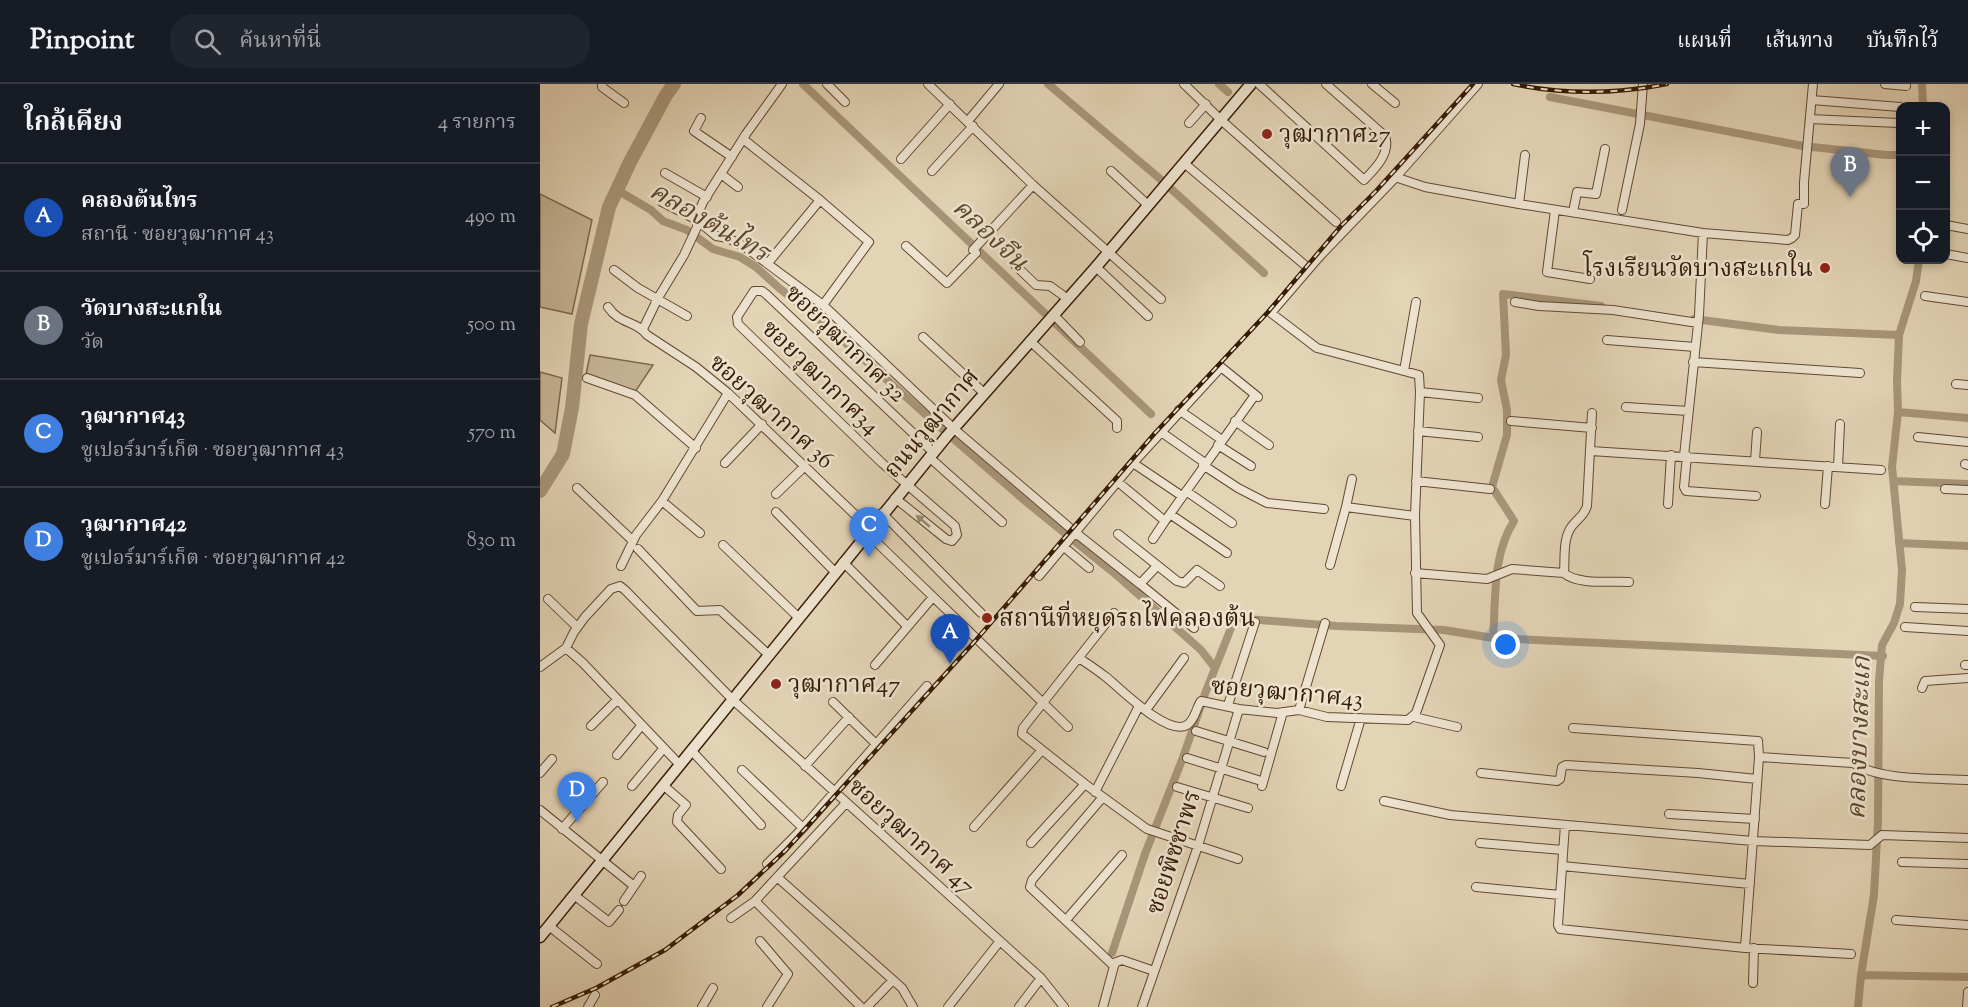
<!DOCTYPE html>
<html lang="th">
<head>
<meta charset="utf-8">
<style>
	:root { --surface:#171b24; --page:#20242c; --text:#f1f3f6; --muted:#9ea1a6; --line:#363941; --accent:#c59692 }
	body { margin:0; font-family:"Sorts Mill Goudy","Noto Serif Thai",serif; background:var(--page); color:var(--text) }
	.controls { position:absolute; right:18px; top:18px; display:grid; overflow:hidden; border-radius:12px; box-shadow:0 3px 9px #0003 }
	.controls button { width:54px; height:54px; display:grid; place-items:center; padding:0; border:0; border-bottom:2px solid var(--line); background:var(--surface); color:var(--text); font:30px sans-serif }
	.you { position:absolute; left:966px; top:561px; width:21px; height:21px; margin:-15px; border:4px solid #fff; border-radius:50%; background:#1a73e8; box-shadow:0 0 0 9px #1a73e833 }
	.badge { display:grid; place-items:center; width:39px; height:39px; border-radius:50%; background:var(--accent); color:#fff; font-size:20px; font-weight:700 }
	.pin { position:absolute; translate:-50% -50px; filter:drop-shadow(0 2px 3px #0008) }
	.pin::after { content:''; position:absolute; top:32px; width:21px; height:18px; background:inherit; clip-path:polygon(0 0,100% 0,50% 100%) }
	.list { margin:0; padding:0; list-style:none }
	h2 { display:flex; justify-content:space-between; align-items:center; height:78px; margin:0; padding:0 24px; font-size:26px }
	h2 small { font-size:20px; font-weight:400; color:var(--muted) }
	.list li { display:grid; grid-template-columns:39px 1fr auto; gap:18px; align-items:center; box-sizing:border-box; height:108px; padding:0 24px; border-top:2px solid var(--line) }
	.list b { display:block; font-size:22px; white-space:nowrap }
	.list p { margin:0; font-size:20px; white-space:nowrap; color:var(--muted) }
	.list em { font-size:20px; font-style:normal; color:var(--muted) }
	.icon { flex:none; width:33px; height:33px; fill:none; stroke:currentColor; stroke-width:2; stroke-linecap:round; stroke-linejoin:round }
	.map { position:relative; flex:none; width:1428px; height:923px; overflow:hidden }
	header { display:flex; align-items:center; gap:36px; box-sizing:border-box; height:84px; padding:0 30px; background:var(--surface); border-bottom:2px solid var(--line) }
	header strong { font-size:28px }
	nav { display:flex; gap:33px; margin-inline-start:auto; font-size:21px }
	.search { width:420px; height:54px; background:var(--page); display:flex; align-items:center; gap:15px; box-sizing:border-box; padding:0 21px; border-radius:24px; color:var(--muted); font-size:22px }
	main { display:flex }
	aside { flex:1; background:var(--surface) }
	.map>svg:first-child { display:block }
</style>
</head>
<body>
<header>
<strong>Pinpoint</strong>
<div class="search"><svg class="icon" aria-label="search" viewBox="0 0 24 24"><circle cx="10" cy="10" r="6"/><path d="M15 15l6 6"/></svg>ค้นหาที่นี่</div>
<nav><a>แผนที่</a><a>เส้นทาง</a><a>บันทึกไว้</a></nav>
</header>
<main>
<aside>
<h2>ใกล้เคียง<small>4 รายการ</small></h2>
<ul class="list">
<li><span class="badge" style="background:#1a4fb4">A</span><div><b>คลองต้นไทร</b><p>สถานี · ซอยวุฒากาศ 43</p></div><em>490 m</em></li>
<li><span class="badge" style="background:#6b7280">B</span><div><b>วัดบางสะแกใน</b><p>วัด</p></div><em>500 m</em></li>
<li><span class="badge" style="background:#3f7fe0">C</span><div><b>วุฒากาศ43</b><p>ซูเปอร์มาร์เก็ต · ซอยวุฒากาศ 43</p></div><em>570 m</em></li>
<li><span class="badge" style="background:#3f7fe0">D</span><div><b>วุฒากาศ42</b><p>ซูเปอร์มาร์เก็ต · ซอยวุฒากาศ 42</p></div><em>830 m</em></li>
</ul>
</aside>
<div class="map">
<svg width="1428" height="923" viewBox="0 0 1428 923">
	<rect width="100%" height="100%" fill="#e3d4b6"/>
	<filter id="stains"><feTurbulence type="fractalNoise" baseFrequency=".00333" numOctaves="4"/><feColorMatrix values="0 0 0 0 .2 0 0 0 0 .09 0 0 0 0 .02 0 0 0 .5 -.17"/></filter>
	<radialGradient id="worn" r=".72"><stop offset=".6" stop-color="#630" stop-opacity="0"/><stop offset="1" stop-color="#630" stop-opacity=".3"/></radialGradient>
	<path fill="#c6b598" stroke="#7e684e" stroke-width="1.5" d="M0,110L52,136L32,230L0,223Z
		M50,271L113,281L95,308L45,295Z
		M0,288L22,294L15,349L0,336Z"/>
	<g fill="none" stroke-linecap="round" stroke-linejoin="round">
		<path stroke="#a89579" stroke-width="8" d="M263,0L611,330
			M508,0L619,94L724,189
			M679,0L688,8
			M1382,0L1383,22
			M1010,13L1263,62L1346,71H1360
			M77,106L111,126L123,137L147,146L173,165L200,173L216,183L239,204L279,235L393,337L490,421L580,494L661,566L675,584
			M1154,235L1239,246L1359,251
			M1358,328L1428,334
			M1354,397L1428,400
			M1359,459L1428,462
			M953,554C956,515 952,471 974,437L952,403L967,351V326L961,296L966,271L963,210L1061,222
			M572,869L605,770L642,676L666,607L695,534L797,542L904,546L953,554L1343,572
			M1321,891L1428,893
			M1318,923L1321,891L1334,811L1338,737L1339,597L1342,561L1354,539L1360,520L1362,486L1352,383L1358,328L1357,298L1359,251L1376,197L1379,176"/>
		<path stroke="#a89579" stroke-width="14" d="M0,407L23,370L32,324L41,240L69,123L90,78L126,11L134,0"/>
		<g stroke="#614930" stroke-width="10">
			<path id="street" d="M62,0V3L84,19
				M287,0L305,18
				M388,0L493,101L621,215
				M644,0L681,36L796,138
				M719,0L824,96C835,85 851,69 845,52L786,0
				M832,0L855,19
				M1345,0L1366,2
				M1272,16L1360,23
				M161,34L154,47L192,73
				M1270,35L1358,39
				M428,37L459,0
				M649,39L666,20
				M203,55L280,116L228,179
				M361,75L410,20
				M644,79L766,182
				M392,87L433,42
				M571,87L608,121
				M125,89L167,113
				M181,90L198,103
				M855,93L885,103L979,120L1163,149L1248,156L1252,154L1255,151L1258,120H1264V98L1273,0
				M280,116L329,158L283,221
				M122,118L157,136L176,152L188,154L205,163L283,221L413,344L536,449L600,500L617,482
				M979,120L985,71
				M1015,126L1007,188L1050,195
				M1082,126L1100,40L1103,0
				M1033,128L1037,108L1056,110L1065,65
				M1406,141L1428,145
				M366,162L407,199L436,169L433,166L493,101
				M1406,170L1428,174
				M475,181L496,201L510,202L528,215
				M556,183L608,232
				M74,186L98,204L147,232
				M1385,212L1428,218
				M975,218L999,222L1073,226L1158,239
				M68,223C79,240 97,237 107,251L156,283L188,309L330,445
				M514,231L540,258
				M103,245L118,214L144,171L157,143L158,130L163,118L206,50L242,0
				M383,253L444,309
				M1067,256L1155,263
				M490,257L577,337V344
				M1153,278L1320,289
				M864,287L876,218
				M47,294L95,311L156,364
				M1416,300L1428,301
				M880,308L938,314
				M1086,323L1148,327
				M639,326L682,356
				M695,337L729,361
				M971,337L1052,344
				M878,347L938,353
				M621,348L665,379
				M1378,353L1428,358
				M678,361L711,382
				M1051,367L1341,386
				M1144,372L1159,231L1163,149
				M1147,372L1144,403L1146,407L1216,412
				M389,373L462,438
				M1215,377L1217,348
				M185,379L222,340
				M593,379L642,412
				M1425,380L1428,381
				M663,381L698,404L727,419L784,425
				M1298,383L1300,340
				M812,395L806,423L875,432
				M876,397L950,405
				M578,398L625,437L630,430L687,469
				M37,404L93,457
				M1405,405L1428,406
				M646,407L692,439
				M236,410L265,382
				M355,414L406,455L412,457L417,451L415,442L342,379L198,240L197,233L214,207H222L226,210L393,368
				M122,417L160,449
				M1128,420L1131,371
				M1285,420L1288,382
				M236,428L295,488
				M342,429L441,529
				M630,430L715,311
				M327,449L528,643
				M578,450L637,497L644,499L657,486L680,502
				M613,455L625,437
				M183,461L258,533
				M524,463L549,484
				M98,465L157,527L180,526L229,571
				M303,478L367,542
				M790,481L806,423
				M81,482L96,451L122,417L188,309
				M875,489L947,495L972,485L1024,489C1037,501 1071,497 1089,498
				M1024,489C1025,475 1023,457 1030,445C1035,436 1044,433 1047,422L1052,329
				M499,492L593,379L681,283L718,313
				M600,500L654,544
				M8,515L37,543
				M1375,523L1428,525
				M574,529L483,644L482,650L545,700L607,745L698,775
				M1365,543L1428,547
				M26,564L43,579L140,681
				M539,574C548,580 557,586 566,593C580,604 628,653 647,641C655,636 656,624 661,617L699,625L737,629L759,626L787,633L868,636L876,629L900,561L877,529L875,432L880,308L879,291L777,264L731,229L780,172L855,94L938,0
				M335,581L393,513
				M1425,581H1428
				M0,583L26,564L34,548L45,533L71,505L80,502L85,506L193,616L501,894L524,923
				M1382,604L1385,597L1428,594
				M293,618L336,660
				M688,621L715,538
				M606,626L644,574
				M759,626L785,539
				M874,633L917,643
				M51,642L77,616
				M1033,644L1218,657L1219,673L1205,864
				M656,647L724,668
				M151,666L221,741
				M77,671L101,642
				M1219,673L1313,679C1339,697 1396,694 1428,696
				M647,674L718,696
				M265,682L309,633
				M202,686L263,744
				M0,689L12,675
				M941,689L1017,697L1020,695L1022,683L1026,681L1158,689L1217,695
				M123,701L146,721L138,731L137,738L181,785
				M92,702L123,665
				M722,702L743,628
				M801,702L821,634
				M637,703L708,724
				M555,708L599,622
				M563,713L492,796L490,803L574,882L576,878L582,876L614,887
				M844,717L910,731L1213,757L1330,761L1342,751L1428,754
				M0,726L94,802
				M1129,730L1215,735
				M1025,741L1018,841L1020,845L1205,864L1311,870
				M434,743L502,666
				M22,745L63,698
				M491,759L545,700
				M940,759L1023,766
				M1362,778L1428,780
				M227,780L263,744L387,602
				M1022,782L1210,800
				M237,793L362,904L373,923
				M936,803L1020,811
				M34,811L69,838L79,826
				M84,817L101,792
				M215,817L321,923
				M191,834L215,817L306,719
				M526,836L582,771
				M1356,836L1428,841
				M9,842L57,880
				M220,857L248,890L227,923
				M1213,899L1214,864
				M48,923L55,911
				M162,923L173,904
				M327,923L353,896
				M408,923L460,857
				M479,923L501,894
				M563,923L574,882
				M602,923L658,762L699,625
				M1427,923L1428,908"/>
		</g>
		<g stroke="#361b03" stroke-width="13">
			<path id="secondary" d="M0,853L407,352L556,183L711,0"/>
		</g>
		<use href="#street" stroke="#ede3d0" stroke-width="8"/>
		<use href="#secondary" stroke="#ede3d0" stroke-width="10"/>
		<g stroke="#361b03" stroke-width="4.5">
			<path id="rail" d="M973,0C1025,11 1076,10 1127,0
				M12,923L56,904L125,866L198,811L245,767L436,556L615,349L728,228L801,142L836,107L933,0"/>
		</g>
		<use href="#rail" stroke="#ede3d0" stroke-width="2" stroke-dasharray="7" stroke-linecap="butt"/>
	</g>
	<defs><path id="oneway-solid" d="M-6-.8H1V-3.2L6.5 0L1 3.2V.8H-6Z" transform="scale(1.5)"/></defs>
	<use fill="#9b8974" href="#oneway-solid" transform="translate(383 437) rotate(-140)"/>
	<g fill="#8f2418" stroke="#ede3d0" stroke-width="2">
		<circle cx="727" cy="50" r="6"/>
		<circle cx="1285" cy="184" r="6"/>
		<circle cx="447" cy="534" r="6"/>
		<circle cx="236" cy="600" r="6"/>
	</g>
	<g text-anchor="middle" stroke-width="5" stroke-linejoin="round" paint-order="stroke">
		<g font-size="24" fill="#361b03" stroke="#ede3d0" text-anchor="start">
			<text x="739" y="58">วุฒากาศ27</text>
			<text x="1273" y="192" text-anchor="end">โรงเรียนวัดบางสะแกใน</text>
			<text x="459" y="542">สถานีที่หยุดรถไฟคลองต้น</text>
			<text x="248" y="608">วุฒากาศ47</text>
		</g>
		<g font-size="24" fill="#361b03" stroke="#ede3d0">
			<text transform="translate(306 259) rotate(44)" y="8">ซอยวุฒากาศ 32</text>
			<text transform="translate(281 293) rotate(44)" y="8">ซอยวุฒากาศ34</text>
			<text transform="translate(232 327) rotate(42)" y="8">ซอยวุฒากาศ 36</text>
			<text transform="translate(391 339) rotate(-50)" y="8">ถนนวุฒากาศ</text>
			<text transform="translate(747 608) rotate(5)" y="8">ซอยวุฒากาศ43</text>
			<text transform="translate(372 752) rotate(42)" y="8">ซอยวุฒากาศ 47</text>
			<text transform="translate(633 768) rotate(-72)" y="8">ซอยพิชชาพร</text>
		</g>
		<g font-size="26" font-style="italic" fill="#5e462c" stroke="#ede3d0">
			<text transform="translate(170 137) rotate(30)" y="9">คลองต้นไทร</text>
			<text transform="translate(451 150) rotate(43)" y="9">คลองจีน</text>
			<text transform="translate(1318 654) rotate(-88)" y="9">คลองบางสะแก</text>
		</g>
	</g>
	<rect width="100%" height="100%" filter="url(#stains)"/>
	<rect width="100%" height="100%" fill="url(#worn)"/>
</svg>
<div class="controls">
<button>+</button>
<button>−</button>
<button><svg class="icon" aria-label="locate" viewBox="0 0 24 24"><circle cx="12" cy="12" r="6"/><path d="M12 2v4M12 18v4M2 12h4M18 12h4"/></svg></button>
</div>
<div class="you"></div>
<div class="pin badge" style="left:410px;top:580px;background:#1a4fb4">A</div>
<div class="pin badge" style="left:1310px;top:113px;background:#6b7280">B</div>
<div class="pin badge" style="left:329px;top:473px;background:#3f7fe0">C</div>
<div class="pin badge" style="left:37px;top:738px;background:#3f7fe0">D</div>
</div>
</main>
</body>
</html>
